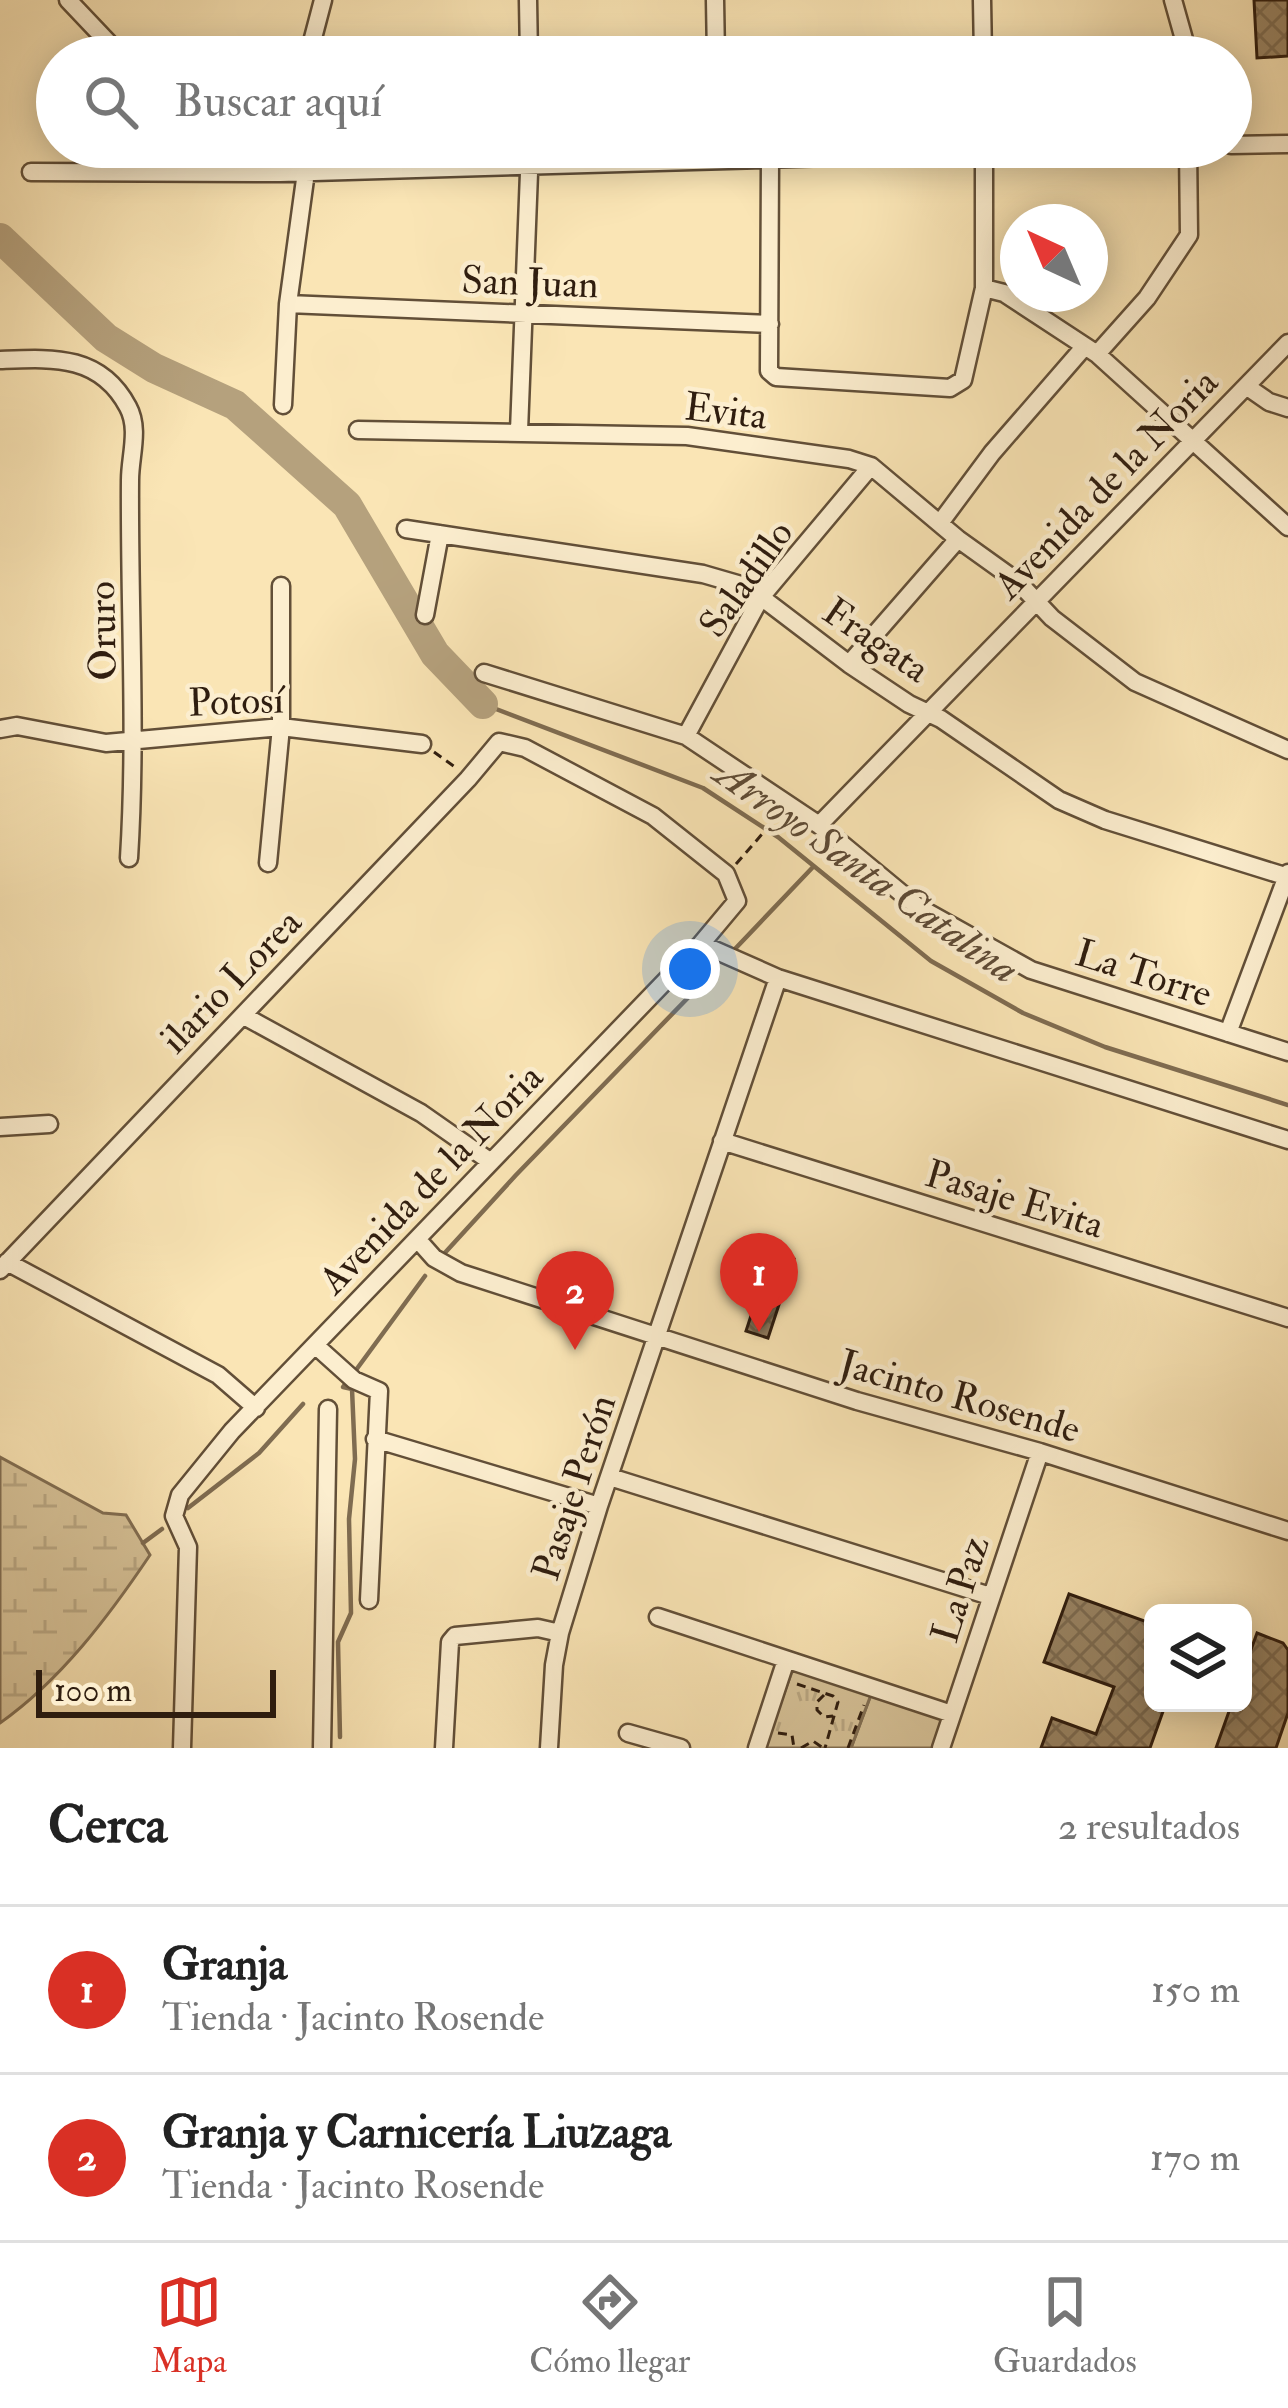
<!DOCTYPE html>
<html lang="es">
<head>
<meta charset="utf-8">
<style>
	:root { --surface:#fff; --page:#f2f2f2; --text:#222; --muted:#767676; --line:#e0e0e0; --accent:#d93025 }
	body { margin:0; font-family:"IM FELL Double Pica",serif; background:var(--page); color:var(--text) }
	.controls { position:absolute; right:36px; bottom:36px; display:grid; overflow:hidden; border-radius:18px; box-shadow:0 6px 30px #0003 }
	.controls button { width:108px; height:108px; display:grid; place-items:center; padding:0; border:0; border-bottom:3px solid var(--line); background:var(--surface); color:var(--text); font:60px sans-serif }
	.compass { position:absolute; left:1000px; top:204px; width:108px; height:108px; border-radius:50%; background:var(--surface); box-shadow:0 6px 30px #0003; rotate:316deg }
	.scale { position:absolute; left:36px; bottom:30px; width:240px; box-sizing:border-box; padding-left:12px; border:6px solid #2f1d0f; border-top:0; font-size:33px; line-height:42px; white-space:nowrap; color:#2f1d0f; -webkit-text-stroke:9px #fceecf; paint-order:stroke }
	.you { position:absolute; left:690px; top:969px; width:42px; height:42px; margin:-30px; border:9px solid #fff; border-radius:50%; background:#1a73e8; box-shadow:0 0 0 18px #1a73e833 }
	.badge { display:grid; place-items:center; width:78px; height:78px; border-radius:50%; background:var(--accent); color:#fff; font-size:39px; font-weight:700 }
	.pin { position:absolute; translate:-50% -99px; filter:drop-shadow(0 3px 6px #0008) }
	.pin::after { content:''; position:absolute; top:63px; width:42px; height:36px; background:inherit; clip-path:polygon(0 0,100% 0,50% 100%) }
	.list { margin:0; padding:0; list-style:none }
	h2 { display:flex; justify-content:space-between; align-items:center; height:156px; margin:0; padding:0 48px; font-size:51px }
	h2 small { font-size:39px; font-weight:400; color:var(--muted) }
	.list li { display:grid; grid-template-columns:78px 1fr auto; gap:36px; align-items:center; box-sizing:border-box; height:168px; padding:0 48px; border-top:3px solid var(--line) }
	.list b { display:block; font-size:45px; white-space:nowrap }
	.list p { margin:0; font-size:39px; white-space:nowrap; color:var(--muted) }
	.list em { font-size:39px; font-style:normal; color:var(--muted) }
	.icon { flex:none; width:66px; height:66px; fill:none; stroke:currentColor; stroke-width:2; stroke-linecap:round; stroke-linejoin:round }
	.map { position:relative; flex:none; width:1288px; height:1748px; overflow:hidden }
	.search { position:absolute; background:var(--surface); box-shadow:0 6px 30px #0003; left:36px; right:36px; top:36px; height:132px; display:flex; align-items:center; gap:30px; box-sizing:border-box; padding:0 42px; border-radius:66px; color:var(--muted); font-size:45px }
	.sheet { height:492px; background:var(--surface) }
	nav { display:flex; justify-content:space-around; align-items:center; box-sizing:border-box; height:168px; border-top:3px solid var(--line); background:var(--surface); font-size:33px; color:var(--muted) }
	nav a { display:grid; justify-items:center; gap:6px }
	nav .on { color:var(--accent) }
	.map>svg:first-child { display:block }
</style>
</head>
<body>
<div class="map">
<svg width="1288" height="1748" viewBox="0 0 1288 1748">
	<defs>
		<pattern id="wetland-marsh" width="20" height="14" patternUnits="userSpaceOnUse" patternTransform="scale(3)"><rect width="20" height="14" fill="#d7c399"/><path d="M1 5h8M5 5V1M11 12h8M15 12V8" fill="none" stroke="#b9a783"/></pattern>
		<pattern id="park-tufts" width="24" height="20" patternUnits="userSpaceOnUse" patternTransform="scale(3)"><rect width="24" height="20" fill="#d7c399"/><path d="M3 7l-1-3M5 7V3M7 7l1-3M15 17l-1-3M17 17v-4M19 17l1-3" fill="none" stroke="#b9a783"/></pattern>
		<pattern id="building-cross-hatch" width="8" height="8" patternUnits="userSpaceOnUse" patternTransform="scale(3)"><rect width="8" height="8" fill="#998565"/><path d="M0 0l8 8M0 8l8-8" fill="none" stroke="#7d6c52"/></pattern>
	</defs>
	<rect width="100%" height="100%" fill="#fae5b5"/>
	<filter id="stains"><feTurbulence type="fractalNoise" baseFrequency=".00167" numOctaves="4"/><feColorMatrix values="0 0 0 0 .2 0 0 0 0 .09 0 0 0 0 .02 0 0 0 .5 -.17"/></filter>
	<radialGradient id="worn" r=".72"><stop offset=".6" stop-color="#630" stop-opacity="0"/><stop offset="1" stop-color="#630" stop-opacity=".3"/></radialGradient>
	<path fill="#d7c399" stroke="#837054" stroke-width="3" d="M872,1692L946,1719L935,1748H851Z"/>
	<path fill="url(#wetland-marsh)" stroke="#837054" stroke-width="3" d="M0,1457L103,1513L126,1515L150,1555C109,1616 61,1680 0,1723Z"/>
	<path fill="url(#park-tufts)" stroke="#837054" stroke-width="3" d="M793,1669L872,1692L851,1748H764Z"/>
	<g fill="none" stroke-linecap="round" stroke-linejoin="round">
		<path stroke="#7f6c51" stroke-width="4.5" d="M483,704L703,788L778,837L931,961L1023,1013L1105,1047L1288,1105
			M734,950L813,867
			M442,1256L516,1175L710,975
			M356,1370L425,1276
			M188,1508L259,1453L303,1404
			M143,1543L162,1529
			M340,1737L338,1642L351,1613L349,1519L355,1459L352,1389L343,1387L346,1383"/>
		<path stroke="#b5a17d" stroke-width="30" d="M0,238L106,338L154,368L235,405L347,505L435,654L483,704"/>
	</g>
	<path fill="url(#building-cross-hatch)" stroke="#2f1d0f" stroke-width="3" d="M1254,0H1288V56L1257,58Z
		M772,1251L794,1259L768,1338L746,1331Z
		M1069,1594L1153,1624V1703H1166L1150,1748H1041L1052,1718L1096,1734L1114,1687L1044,1662Z
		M1257,1633L1283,1643L1288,1650V1713L1276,1748H1216L1232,1703H1243V1672Z"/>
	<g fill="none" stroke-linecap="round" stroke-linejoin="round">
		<g stroke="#624f38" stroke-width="21">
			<path id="minor" d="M68,0L122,57
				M528,0L529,57
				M715,0L716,57
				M982,0L983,57
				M1173,0L1189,57
				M308,57L323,0
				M1231,145L1288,144
				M206,147L217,171
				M770,159L769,371L776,377L950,388L963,380L984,288V147
				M31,172L280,173L1171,147
				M280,173L284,147
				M984,288L1004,293L1097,354L1288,527
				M288,304L770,324
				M1097,354L1147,298L1189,235L1188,147
				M0,360C52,358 100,354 128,407C140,429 130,456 130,480C129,606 137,732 129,858
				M1246,386L1269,402L1288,408
				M283,405L288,304L306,172
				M358,430L687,436L849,459L871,466L958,539L1018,582L1052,618L1135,682L1288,750
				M519,431L530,147
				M940,523L992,453L1085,346
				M406,529L703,574L741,585L761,597L849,664L909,704L941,719L1059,800L1105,820L1288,877
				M425,615L440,534
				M849,664L958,539
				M484,673L686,736L819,825L918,907L1031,970L1288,1052
				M0,729L17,726L106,743L281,727L422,744
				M686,736L761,597L871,466
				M819,825L1288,343
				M268,863L281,727V586
				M701,944L778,978L1288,1140
				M244,1016L421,1113L491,1162
				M1228,1033L1288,873
				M0,1127L49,1124
				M722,1141L1288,1318
				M418,1240L434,1258L461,1273L857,1401L1040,1452L1288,1531
				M7,1262L218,1375L256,1408
				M0,1270L468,779L499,742L525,748L653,816L726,874L737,901L701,944L232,1431L180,1495L174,1516L188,1547L182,1748
				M315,1345L354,1380L379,1391L369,1600
				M375,1439L599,1506
				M610,1477L990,1596
				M658,1617L952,1714
				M628,1733L681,1748
				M322,1748L328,1409
				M444,1748L450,1642L455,1636L538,1628L560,1633
				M549,1748L554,1665L560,1633L599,1506L778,978
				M757,1748L786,1660
				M941,1748L1040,1452"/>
		</g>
		<path stroke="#2f1d0f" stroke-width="3" stroke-dasharray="9 6" stroke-linecap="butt" d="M434,752L455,767
			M736,864L777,817
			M797,1684L833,1696L838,1702L825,1748
			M824,1695L817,1702V1710L824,1717L833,1716
			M778,1733L792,1735L794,1748
			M801,1748L813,1741L823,1748
			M848,1748L864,1705"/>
		<use href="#minor" stroke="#fceecf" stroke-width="16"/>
	</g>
	<g text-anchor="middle" stroke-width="9" stroke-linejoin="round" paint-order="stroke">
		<g font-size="39" fill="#2f1d0f" stroke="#fceecf">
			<text transform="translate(530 281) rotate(2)" y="14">San Juan</text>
			<text transform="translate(726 410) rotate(7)" y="14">Evita</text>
			<text transform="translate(1105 483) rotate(-46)" y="14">Avenida de la Noria</text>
			<text transform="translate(745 578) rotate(-55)" y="14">Saladillo</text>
			<text transform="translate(101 631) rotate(-91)" y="14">Oruro</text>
			<text transform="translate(877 639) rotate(34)" y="14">Fragata</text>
			<text transform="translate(236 700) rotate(-2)" y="14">Potosí</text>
			<text transform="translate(1144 972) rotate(18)" y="14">La Torre</text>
			<text transform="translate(230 980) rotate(-46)" y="14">ilario Lorea</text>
			<text transform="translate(430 1178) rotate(-46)" y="14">Avenida de la Noria</text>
			<text transform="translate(1015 1198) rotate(17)" y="14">Pasaje Evita</text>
			<text transform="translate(960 1395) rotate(16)" y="14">Jacinto Rosende</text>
			<text transform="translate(573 1487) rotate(-72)" y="14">Pasaje Perón</text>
			<text transform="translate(959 1589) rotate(-72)" y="14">La Paz</text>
		</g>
		<g font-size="42" font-style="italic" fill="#5e4b36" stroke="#fceecf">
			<text transform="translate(868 870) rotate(35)" y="15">Arroyo Santa Catalina</text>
		</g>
	</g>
	<rect width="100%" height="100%" filter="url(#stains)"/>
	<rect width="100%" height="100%" fill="url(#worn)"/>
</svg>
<div class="controls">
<button><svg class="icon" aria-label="layers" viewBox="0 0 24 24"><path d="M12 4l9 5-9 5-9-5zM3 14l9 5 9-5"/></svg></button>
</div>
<svg class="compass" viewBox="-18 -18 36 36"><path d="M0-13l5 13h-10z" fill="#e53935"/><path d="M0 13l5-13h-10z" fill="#767676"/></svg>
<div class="scale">100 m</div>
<div class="you"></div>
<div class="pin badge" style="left:759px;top:1332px">1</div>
<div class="pin badge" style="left:575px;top:1350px">2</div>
<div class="search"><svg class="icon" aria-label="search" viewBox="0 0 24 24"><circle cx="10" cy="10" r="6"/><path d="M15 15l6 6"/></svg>Buscar aquí</div>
</div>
<section class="sheet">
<h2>Cerca<small>2 resultados</small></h2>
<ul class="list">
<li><span class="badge">1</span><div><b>Granja</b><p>Tienda · Jacinto Rosende</p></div><em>150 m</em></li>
<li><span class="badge">2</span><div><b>Granja y Carnicería Liuzaga</b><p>Tienda · Jacinto Rosende</p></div><em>170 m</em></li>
</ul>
</section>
<nav>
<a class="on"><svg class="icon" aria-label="map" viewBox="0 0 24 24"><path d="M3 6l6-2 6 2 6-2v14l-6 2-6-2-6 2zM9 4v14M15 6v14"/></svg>Mapa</a>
<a><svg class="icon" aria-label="directions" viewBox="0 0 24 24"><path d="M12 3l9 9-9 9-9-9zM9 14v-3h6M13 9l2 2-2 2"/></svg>Cómo llegar</a>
<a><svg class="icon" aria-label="saved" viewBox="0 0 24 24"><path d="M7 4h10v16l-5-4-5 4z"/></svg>Guardados</a>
</nav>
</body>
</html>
